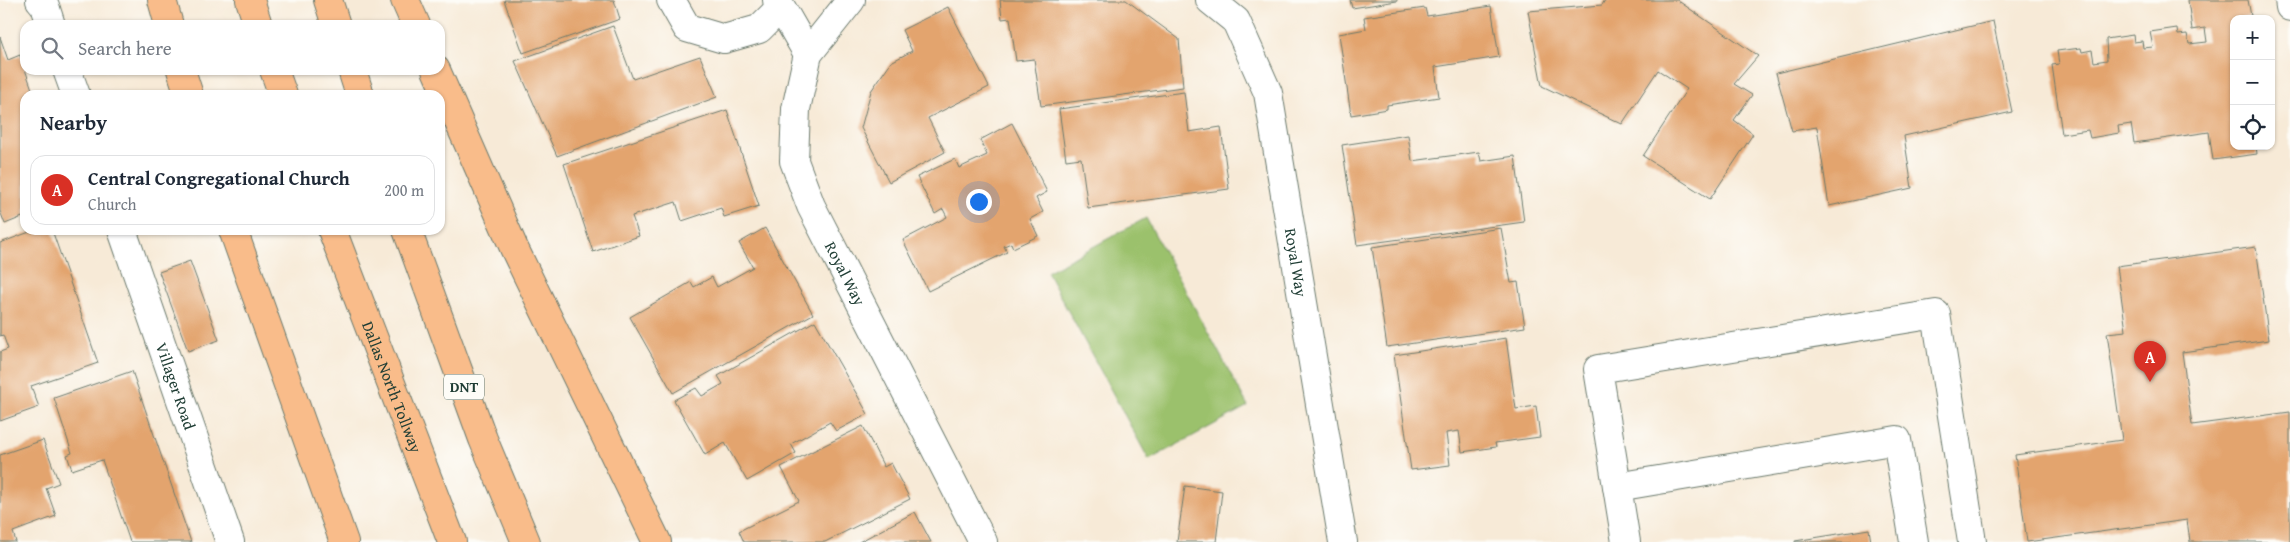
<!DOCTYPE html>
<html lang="en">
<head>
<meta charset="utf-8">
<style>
	:root { --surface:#fff; --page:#f6f6f7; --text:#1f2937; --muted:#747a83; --line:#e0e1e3; --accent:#d93025 }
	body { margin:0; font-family:"Gentium Book Plus",serif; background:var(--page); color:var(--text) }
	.controls { position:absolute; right:15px; top:15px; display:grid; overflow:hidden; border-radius:10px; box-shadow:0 1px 4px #0004 }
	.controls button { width:45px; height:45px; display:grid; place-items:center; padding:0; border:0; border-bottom:1px solid var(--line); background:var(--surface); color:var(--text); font:25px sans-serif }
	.you { position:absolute; left:978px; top:201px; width:18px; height:18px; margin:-12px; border:4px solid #fff; border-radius:50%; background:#1a73e8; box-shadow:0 0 0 8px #1a73e833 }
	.badge { display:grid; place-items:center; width:32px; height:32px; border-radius:50%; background:var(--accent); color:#fff; font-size:16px; font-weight:700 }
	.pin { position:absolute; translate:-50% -41px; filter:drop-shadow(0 1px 2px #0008) }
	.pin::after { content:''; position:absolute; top:26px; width:18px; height:15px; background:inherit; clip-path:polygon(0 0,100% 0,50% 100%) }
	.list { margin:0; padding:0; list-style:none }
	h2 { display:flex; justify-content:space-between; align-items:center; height:65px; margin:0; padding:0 20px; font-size:21px }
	h2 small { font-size:16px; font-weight:400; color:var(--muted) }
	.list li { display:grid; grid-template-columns:32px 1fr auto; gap:15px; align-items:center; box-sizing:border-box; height:70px; margin:0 10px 10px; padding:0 10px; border:1px solid var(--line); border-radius:15px }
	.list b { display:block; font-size:19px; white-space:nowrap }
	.list p { margin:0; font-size:16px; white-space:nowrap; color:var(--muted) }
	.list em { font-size:16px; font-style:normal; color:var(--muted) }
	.icon { flex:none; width:28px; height:28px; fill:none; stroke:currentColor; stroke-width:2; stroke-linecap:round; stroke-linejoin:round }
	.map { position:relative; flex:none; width:2290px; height:542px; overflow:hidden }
	.search { position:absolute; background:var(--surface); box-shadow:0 1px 4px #0004; left:20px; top:20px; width:425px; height:55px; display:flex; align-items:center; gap:12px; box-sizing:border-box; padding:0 18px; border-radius:15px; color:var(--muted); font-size:19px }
	.panel { position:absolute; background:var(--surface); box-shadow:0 1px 4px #0004; left:20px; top:90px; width:425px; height:145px; border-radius:15px }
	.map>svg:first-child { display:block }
</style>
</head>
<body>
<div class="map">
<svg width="2290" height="542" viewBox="0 0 2290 542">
	<rect width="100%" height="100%" fill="#fdfcf7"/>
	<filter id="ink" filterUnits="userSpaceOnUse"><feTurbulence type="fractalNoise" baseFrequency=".02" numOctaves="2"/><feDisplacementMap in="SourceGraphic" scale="10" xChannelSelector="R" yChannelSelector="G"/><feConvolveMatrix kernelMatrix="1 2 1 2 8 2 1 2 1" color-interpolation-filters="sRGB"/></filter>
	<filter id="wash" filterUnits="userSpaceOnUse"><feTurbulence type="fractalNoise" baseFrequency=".0096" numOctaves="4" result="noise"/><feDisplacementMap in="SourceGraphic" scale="20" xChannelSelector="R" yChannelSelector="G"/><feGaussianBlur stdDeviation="1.12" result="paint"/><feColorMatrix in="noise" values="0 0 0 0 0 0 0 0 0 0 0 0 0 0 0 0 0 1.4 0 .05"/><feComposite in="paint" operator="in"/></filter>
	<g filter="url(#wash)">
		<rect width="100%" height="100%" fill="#f7ead7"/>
		<path fill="#9bc16c" stroke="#5d7f50" d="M1146,218L1248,406L1149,460L1047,272Z"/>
		<g id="blocks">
			<path fill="#e3a46e" d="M504,0H614L620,19L523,53Z
				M1000,0H1126L1179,39L1183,87L1041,106L1034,59L1016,61L1010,18L1002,19Z
				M1350,0H1397V1L1352,8Z
				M1605,0H1677L1758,56L1734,84L1752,95L1734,120L1753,134L1710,199L1643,156L1687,89L1658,70L1622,124L1542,86L1528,11L1602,5Z
				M2188,0H2248L2251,16L2234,19V146H2256L2257,154L2213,160L2209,132L2134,143L2131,124L2118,126L2119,133L2090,138L2088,130L2062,134L2052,65L2059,64L2057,51L2081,48L2082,52L2092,50L2094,62L2107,60L2106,39L2133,35L2134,42L2142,41L2143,48L2153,47L2150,32L2177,28L2178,35L2187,34L2189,44L2207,42L2205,28L2192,30Z
				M1491,6L1499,57L1435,67L1439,97L1387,105V109L1351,115L1339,34L1366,29L1364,17L1425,8L1427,16Z
				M948,7L989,87L928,118L945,152L889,182L861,128L871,91L891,62L912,51L902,30Z
				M1993,21L2012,112L1904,136L1912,188L1829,206L1817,127L1792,131L1776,73Z
				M613,26L633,79L700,56L717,97L557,156L515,61Z
				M0,37L8,60L20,55L34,95H25V216L5,224L0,211Z
				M1184,92L1189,132L1221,127L1229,189L1088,208L1081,158L1066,160L1059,109Z
				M727,110L759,206L724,217L721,208L682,221L676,202L632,216L639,236L593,252L564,164Z
				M1012,123L1047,192L1036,198L1043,212L1030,219L1038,236L1013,248L1011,243L1004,246L1007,252L928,291L903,240L947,217L943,209L935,214L917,177L955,159L959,168L987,155L980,140Z
				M1408,135L1412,161L1479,152L1481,161L1515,156L1524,222L1357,245L1342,145Z
				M765,228L813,314L673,393L630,317L691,282L694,287L712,277L717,287L753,267L739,243Z
				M1501,228L1511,283L1518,282L1525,327L1387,347L1372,247Z
				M35,230H52L98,363L31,386L39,407L0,421V352L8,349L3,335L0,336V243Z
				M2256,247L2269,340L2182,352L2192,425L2290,412V542H2190L2187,520L2027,542L2015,455L2122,440L2107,333L2126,331L2117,266Z
				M190,261L219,340L188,351L159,272Z
				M815,321L868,414L836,431L830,422L791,444L796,453L747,481L725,443L705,455L674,400L696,388L702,396L723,384L718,376Z
				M1506,338L1516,409L1536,406L1540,437L1495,443L1496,447L1462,452L1459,431L1446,433L1450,465L1411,470L1394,355Z
				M132,371L191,542H130L102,460L72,470L67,455L72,453L54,398Z
				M863,426L884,467L891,463L910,499L825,542H744L739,531L799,501L781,467Z
				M43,440L59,483L46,488L56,516L13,532L16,542H0V455Z
				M1185,486L1222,491L1216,542H1177Z
				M915,512L931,542H859Z
				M1869,529L1871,542H1795V541Z"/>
		</g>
	</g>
	<g filter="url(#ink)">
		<use href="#blocks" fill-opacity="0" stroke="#6b7a6d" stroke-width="1"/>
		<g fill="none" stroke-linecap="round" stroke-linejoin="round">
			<g stroke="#6b7a6d" stroke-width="30">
				<g id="minor">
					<path d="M40,0L45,6L51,25"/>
					<path d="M671,0L687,28L724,39L759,29L780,8"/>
					<path d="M777,0L808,54"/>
					<path id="s1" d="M851,0L808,54L796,109L794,161L811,206L983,542"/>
					<path id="s2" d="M1210,0L1236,21L1268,93L1343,542"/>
					<path d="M2289,0L2290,7"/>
					<path d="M67,70L76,95"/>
					<path id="s3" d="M122,230L230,542"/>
					<path d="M1617,487L1897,440L1914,542"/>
					<path d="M1626,542L1598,369L1936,314L1972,542"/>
				</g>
			</g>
			<g stroke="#6b7a6d" stroke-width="30">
				<g id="highway">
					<path d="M162,0L169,25"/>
					<path d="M250,0L258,25"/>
					<path d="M328,0L336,25"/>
					<path d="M405,0L416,25"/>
					<path d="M181,70L189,95"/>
					<path d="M274,70L283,95"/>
					<path d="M352,70L360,95"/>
					<path d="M436,70L514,248L657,542"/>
					<path d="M233,230L344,542"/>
					<path id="s4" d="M332,230L452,542"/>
					<path d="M407,230L483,439L526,542"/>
				</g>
			</g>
			<use href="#minor" stroke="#fff" stroke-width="28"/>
			<use href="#highway" stroke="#f9bc8a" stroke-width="28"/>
		</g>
	</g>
	<g text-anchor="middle" stroke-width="5" stroke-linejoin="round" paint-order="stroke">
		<rect fill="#fdfcf7" stroke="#62766e" stroke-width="1" x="444" y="374.5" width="40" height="25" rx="4"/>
		<g font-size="15" font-weight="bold" fill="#1f3d34">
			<text x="464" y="392">DNT</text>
		</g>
		<g font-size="16" fill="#1f3d34" stroke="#fdfcf7">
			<text dy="6" stroke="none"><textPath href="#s2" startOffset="284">Royal Way</textPath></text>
			<text dy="6" stroke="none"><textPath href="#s1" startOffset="301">Royal Way</textPath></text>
			<text dy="6" stroke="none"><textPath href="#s3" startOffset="165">Villager Road</textPath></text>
			<text dy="6" stroke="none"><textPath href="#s4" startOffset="168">Dallas North Tollway</textPath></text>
		</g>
	</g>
</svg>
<div class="controls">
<button>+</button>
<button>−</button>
<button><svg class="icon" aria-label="locate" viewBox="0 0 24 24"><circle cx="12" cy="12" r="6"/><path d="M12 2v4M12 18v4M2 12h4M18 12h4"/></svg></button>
</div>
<div class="you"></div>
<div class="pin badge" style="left:2150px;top:382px">A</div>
<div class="search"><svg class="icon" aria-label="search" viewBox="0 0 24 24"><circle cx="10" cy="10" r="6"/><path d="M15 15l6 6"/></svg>Search here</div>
<section class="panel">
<h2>Nearby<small></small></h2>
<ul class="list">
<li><span class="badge">A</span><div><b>Central Congregational Church</b><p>Church</p></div><em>200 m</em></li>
</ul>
</section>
</div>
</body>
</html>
